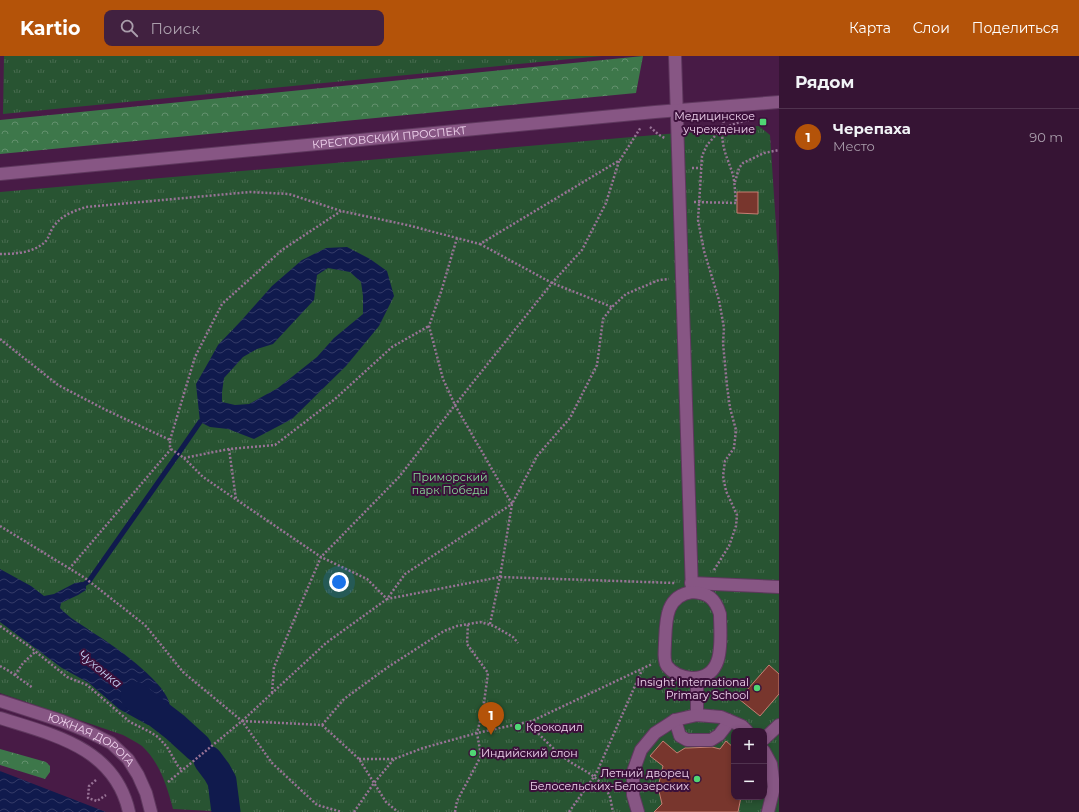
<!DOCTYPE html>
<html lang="ru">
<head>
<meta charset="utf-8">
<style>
	:root { --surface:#361434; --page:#412140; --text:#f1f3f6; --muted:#aa9eac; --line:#50334f; --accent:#b45309 }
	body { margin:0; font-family:Montserrat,sans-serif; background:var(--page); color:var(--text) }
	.controls { position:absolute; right:12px; bottom:12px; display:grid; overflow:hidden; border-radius:8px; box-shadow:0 2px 6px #0003 }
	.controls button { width:36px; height:36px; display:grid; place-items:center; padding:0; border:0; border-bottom:1px solid var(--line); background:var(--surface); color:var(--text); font:20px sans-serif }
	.you { position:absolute; left:339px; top:526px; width:14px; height:14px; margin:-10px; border:3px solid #fff; border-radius:50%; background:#1a73e8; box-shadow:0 0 0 6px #1a73e833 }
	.badge { display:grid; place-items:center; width:26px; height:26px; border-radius:50%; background:var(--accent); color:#fff; font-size:13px; font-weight:700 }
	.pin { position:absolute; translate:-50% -33px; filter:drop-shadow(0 1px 2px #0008) }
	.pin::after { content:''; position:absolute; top:21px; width:14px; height:12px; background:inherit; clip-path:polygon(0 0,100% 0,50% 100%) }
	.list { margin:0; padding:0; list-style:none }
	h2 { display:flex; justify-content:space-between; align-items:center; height:52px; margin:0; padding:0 16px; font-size:17px }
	h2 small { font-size:13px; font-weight:400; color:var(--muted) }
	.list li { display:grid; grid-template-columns:26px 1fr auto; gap:12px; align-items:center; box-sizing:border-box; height:56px; padding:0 16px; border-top:1px solid var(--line) }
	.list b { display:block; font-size:15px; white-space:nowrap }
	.list p { margin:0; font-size:13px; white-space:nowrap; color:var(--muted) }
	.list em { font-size:13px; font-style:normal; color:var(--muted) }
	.icon { flex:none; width:22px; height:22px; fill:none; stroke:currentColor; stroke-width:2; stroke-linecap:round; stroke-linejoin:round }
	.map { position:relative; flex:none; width:779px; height:756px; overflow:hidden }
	header { display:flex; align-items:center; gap:24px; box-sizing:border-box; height:56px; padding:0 20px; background:var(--accent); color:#fff }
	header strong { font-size:19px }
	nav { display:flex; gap:22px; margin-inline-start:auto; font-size:14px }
	.search { width:280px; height:36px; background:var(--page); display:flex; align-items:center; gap:10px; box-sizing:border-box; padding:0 14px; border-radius:8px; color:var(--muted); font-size:15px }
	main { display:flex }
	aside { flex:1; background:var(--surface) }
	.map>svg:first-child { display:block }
</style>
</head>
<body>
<header>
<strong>Kartio</strong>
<div class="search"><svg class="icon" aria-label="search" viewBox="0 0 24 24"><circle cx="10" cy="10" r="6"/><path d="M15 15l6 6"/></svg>Поиск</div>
<nav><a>Карта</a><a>Слои</a><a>Поделиться</a></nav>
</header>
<main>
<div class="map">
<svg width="779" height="756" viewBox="0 0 779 756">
	<defs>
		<pattern id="forest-crowns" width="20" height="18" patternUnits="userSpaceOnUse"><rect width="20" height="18" fill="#3d774a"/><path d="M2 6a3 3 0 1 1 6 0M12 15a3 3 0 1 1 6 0" fill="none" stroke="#63906d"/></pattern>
		<pattern id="park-tufts" width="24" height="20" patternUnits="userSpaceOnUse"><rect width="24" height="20" fill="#285432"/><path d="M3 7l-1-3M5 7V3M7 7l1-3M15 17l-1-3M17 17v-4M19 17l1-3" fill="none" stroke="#486c50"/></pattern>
		<pattern id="water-waves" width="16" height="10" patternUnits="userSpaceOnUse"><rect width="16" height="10" fill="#101a4d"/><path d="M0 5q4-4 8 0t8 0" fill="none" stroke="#333a67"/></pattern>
	</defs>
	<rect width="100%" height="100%" fill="#481b46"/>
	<path fill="url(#forest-crowns)" d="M643,0L636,37L0,98V64Z
		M0,693L46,706L50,710V716L45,723L0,709Z"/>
	<path fill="url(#park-tufts)" fill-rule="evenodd" d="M4,0H602L3,58Z
		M759,70L770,79L779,215V756H231L173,753C167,730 160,707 142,690C136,686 129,682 123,679L0,637V136ZM734,675H764V741H734Z"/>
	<path fill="url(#water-waves)" fill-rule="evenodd" d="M347,191L370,203L387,215L394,240L379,270L346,310L292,363L254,383L228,373L210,371L200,366L196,328L208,307L218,289L240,266L272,230L302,204L326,192ZM328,212L350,216L361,226L363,240V258L334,282L317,301L278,332L249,348L235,349L222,346V336L224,322L243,301L257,293L273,288L314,244L317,219Z
		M0,513L31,530L44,540L54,538L75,527L82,526L85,528L86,531V534L78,539L61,547L60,552C69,562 81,568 92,576C113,589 162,623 169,646C170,650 170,655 170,659L166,665L158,668L148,669L119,653L89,627L62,612L0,566Z
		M0,715L106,756H0Z"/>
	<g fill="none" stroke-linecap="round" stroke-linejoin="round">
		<path stroke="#101a4d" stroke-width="5" d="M80,531L89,525L178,398L200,366"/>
		<path stroke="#101a4d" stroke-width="29" d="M135,640L175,671L197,691
			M208,704L217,716L222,725L226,756"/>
	</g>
	<path fill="#78362d" stroke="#c67e73" d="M737,136H758V158L737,157Z
		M769,609L779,618V638L760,660L739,643Z
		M663,685L677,697L685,692H688L712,691L720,693L726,685L734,692V741H741L738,756H654L662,748L658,731L663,710L650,700Z"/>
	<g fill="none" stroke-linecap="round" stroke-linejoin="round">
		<g stroke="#5f385e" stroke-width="14">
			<g id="minor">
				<path d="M675,0L692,536"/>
				<path id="s1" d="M0,118L655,56L779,46"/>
				<path d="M691,527L779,531"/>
				<path d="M692,536C708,537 715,542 720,558C720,581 727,624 691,622C683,621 673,618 667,610C663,604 665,594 665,587C666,565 665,540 692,536Z"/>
				<path d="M697,622V659"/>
				<path id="s2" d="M0,645L62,665L89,676L111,687L128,703L138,719L146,737L151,756"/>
				<path d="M0,662C54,679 115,692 129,756"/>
				<path d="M675,664L680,680L687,684H711L719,679L726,670L728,664"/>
				<path d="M764,683L779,669"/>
				<path d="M764,695L771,708L774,731L768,756"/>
				<path d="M638,756L633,739V716L641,694L655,677L675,664L697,659L721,661L742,670L747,675"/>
			</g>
		</g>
		<path stroke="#987396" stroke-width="2.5" stroke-dasharray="2 2" stroke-linecap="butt" d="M650,71C655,75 659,80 665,82
			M692,112H701
			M735,126L739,112L743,107L764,97L779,94
			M694,146L736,147C735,138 735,128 733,119C732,115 730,111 729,107C723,93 720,78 724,64
			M457,182L441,236L429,270L443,323L455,349L512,448
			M480,188L552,227L612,251
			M0,198C15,198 33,197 45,186C49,182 50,175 54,170C62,159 74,155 86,151L250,136L289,138L341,155L407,169L480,188L620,104L641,71
			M0,283L58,329L106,354L170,384V391L171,393L184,402L203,421L321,501L367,523L387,543L500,521L675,527
			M170,384L195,301L222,248L282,194L341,155
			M229,393L236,443
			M184,402L229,393L275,389L335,343L392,291L429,270
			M0,470L85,522L145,569L183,616L242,665L272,707L317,749L342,756
			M69,513L171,393
			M714,514L729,490L736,470L737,459L726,435L723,420L725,405L734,392L736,374L730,352L727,330L723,287L724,272L719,244L704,195L698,164L702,100L707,89L721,73L737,67L749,64
			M490,568L500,521L512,448L537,400L570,362L597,309L603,263L612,251L626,238L659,224L669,223
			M0,570L30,591L67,621L87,629L130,666L150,676L158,681L167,691L178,710L182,714
			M0,610L9,615L33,632
			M15,619L23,607L35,596
			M272,637L274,611L321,501L399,421L455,349L552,227L582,194L606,147L619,105
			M482,656H502
			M242,665L322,669L359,703L386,746L398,756
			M527,666C539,678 550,690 563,701C580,714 601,719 610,741C611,746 612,751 613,756
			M322,669L344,643L388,611L444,575L457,570L480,566L494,570L513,581L518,587
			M359,703H394L423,692L477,677L532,665L652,608
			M96,724L89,730L88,742L97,745L106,739
			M168,726L242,665L326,587L387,543L405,518L512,448
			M354,756L374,727L394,703
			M455,756L457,745L481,700L477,677L483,654L488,617L467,588L468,568
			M569,756L596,718L642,614"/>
		<use href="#minor" stroke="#875684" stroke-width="12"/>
	</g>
	<g fill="#50d674" stroke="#3c103b" stroke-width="1.5">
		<rect x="759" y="62" width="8" height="8" rx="2"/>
		<circle cx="757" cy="632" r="4"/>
		<circle cx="518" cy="671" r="4"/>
		<circle cx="473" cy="697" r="4"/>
		<circle cx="697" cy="723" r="4"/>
	</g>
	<g text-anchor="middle" stroke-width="4" stroke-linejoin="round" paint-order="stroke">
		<g font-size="11" fill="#f0d4ee" stroke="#3c103b" text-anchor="end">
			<text x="755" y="64">Медицинское<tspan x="755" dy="13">учреждение</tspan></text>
			<text x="749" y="630">Insight International<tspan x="749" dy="13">Primary School</tspan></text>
			<text x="526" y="675" text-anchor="start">Крокодил</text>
			<text x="481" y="701" text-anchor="start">Индийский слон</text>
			<text x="689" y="721">Летний дворец<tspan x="689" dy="13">Белосельских-Белозерских</tspan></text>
		</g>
		<g font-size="11" fill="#f0d4ee" stroke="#3c103b">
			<text dy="4" stroke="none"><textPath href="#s1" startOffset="391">КРЕСТОВСКИЙ ПРОСПЕКТ</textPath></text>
			<text dy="4" stroke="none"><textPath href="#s2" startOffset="100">ЮЖНАЯ ДОРОГА</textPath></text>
		</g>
		<g font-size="11" fill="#88db98" stroke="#3c103b">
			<text x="450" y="425">Приморский<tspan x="450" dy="13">парк Победы</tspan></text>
		</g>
		<g font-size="12" font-style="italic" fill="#c4d1f3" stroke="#3c103b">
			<text transform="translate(100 613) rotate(39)" y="4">Чухонка</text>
		</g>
	</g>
</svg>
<div class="controls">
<button>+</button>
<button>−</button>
</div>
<div class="you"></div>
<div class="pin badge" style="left:491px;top:679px">1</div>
</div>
<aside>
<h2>Рядом<small></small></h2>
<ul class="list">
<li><span class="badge">1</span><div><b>Черепаха</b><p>Место</p></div><em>90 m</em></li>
</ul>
</aside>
</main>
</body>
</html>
